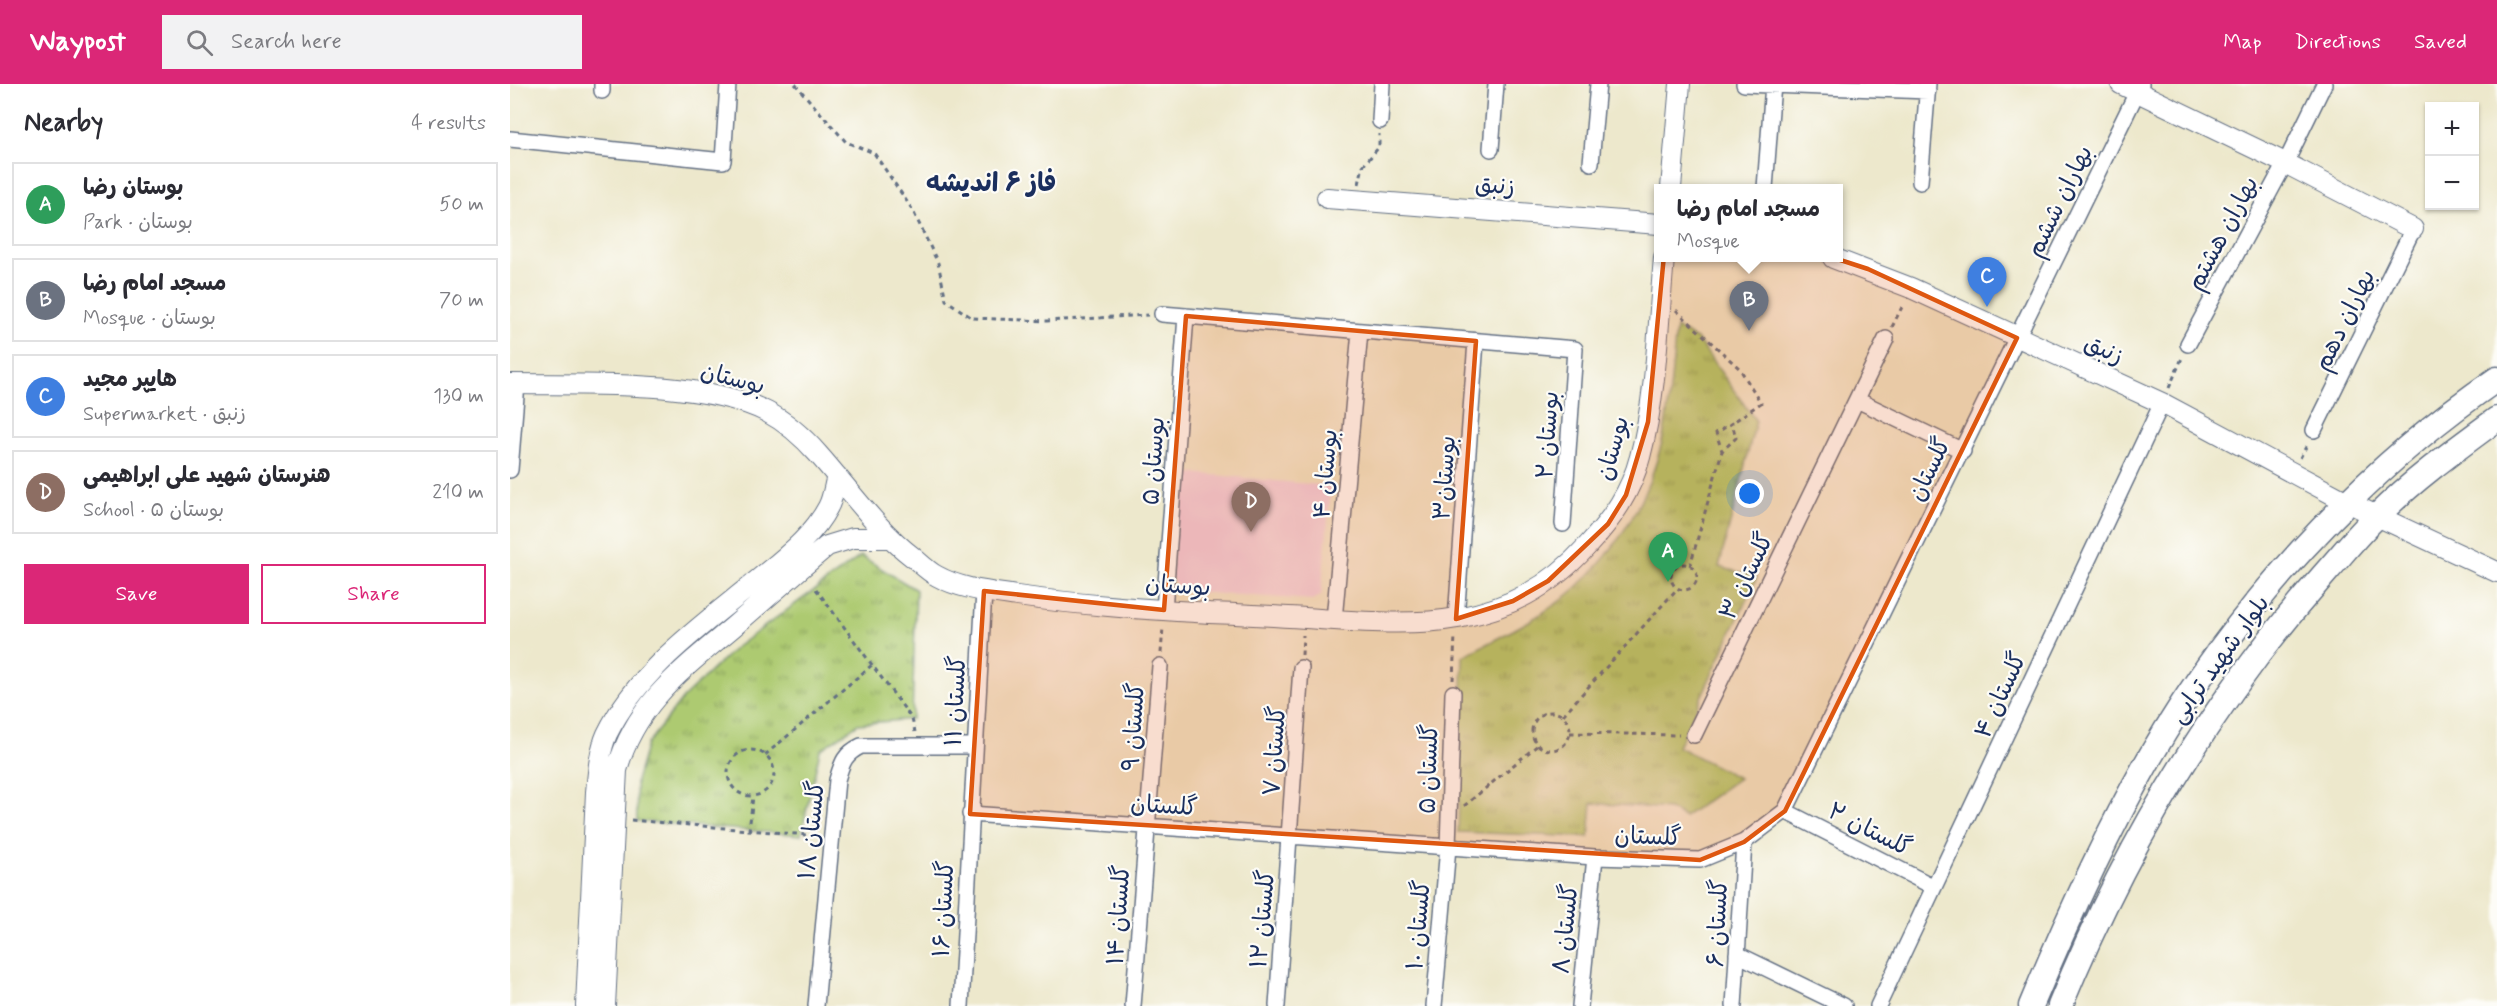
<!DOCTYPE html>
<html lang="en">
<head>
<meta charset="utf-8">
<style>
	:root { --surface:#fff; --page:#f2f2f3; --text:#2b2b33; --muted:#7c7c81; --line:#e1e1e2; --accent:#db2777 }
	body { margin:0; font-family:Mynerve,"Playpen Sans Arabic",sans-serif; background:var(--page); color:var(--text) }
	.controls { position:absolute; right:18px; top:18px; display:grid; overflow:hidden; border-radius:0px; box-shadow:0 2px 4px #0004 }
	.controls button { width:54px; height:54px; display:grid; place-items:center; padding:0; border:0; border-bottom:2px solid var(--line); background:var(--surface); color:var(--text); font:30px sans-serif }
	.you { position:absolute; left:1240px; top:410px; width:21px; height:21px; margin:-15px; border:4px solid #fff; border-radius:50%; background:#1a73e8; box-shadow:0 0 0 9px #1a73e833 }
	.badge { display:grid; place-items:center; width:39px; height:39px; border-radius:50%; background:var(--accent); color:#fff; font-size:20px; font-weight:700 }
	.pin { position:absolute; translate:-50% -50px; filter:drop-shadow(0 2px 3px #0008) }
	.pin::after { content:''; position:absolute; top:32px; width:21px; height:18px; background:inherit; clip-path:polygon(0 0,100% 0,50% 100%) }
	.popup { position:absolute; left:1144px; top:100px; width:189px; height:78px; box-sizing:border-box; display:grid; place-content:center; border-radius:0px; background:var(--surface); filter:drop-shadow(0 2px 4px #0005); font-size:20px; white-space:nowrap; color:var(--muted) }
	.popup b { font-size:22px; color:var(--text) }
	.popup::after { content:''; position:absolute; left:50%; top:100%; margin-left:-12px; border:12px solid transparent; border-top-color:var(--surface) }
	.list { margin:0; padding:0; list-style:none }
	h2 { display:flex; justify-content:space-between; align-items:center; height:78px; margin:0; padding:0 24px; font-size:26px }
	h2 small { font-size:20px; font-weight:400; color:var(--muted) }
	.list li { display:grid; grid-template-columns:39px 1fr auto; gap:18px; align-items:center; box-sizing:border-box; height:84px; margin:0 12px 12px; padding:0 12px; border:2px solid var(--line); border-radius:0px }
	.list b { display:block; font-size:22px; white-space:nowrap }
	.list p { margin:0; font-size:20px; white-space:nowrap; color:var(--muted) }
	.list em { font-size:20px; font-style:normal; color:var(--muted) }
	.actions { display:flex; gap:12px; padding:18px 24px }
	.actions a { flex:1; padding:14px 0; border:2px solid var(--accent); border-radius:0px; text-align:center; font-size:21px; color:var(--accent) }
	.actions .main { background:var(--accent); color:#fff }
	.icon { flex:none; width:33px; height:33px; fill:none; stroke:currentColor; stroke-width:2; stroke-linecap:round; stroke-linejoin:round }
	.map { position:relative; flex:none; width:1987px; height:922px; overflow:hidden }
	header { display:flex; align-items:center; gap:36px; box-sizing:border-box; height:84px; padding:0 30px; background:var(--accent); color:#fff }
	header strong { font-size:28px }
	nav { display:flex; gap:33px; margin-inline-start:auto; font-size:21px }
	.search { width:420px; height:54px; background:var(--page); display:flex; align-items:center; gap:15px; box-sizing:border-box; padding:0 21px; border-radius:0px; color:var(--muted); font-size:22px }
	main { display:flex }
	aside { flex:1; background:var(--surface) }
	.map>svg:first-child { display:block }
</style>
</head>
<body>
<header>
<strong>Waypost</strong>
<div class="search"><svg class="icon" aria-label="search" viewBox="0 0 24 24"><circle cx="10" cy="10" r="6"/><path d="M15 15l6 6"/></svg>Search here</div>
<nav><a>Map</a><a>Directions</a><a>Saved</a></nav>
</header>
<main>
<aside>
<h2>Nearby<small>4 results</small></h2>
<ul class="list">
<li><span class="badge" style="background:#2e9e5b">A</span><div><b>بوستان رضا</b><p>Park · بوستان</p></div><em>50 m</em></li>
<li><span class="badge" style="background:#6b7280">B</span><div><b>مسجد امام رضا</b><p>Mosque · بوستان</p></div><em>70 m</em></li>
<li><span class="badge" style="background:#3f7fe0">C</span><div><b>هایپر مجید</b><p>Supermarket · زنبق</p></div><em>130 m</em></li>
<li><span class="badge" style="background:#8d6e63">D</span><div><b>هنرستان شهید علی ابراهیمی</b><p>School · بوستان ۵</p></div><em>210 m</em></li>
</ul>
<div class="actions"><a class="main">Save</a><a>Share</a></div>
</aside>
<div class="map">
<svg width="1987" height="922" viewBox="0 0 1987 922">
	<defs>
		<pattern id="grass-tufts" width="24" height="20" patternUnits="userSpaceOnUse" patternTransform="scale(1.5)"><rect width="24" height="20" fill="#adca71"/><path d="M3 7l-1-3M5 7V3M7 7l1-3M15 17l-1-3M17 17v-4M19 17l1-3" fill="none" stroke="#8ca460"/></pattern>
	</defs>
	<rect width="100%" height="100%" fill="#fdfcf7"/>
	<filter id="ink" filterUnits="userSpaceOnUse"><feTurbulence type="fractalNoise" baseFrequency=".0167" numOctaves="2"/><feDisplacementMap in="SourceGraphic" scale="12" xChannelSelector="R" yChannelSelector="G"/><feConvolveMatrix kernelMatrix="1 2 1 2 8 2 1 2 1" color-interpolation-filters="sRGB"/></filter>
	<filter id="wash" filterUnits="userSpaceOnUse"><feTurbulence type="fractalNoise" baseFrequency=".008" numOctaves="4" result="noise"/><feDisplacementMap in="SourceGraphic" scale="24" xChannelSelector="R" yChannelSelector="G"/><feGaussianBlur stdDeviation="1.35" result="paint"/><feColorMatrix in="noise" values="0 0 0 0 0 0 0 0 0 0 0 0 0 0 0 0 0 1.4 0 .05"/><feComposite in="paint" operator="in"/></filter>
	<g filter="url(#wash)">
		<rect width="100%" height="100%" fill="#ede8cc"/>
		<path fill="#f0d0e4" d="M671,388L821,402L811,512L802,516L670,507L661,493Z"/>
		<path fill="url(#grass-tufts)" stroke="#647c68" stroke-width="1.5" d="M1166,244L1187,255L1246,337L1209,483L1247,493L1168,663L1229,694L1174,733L1159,725L1082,719L1079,753L948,748L953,572C992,552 1035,532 1067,503C1108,466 1139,412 1152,358C1160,322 1162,282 1166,244Z
			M351,472L406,506L402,635L348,640L310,666L291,751L127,737L126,697L137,660L173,614L225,564Z"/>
	</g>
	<g filter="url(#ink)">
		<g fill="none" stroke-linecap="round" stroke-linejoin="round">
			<g stroke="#647084" stroke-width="18">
				<path id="minor" d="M1234,0L1418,7
					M92,7V0
					M870,37L872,0
					M0,55L213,77L218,0
					M981,65L986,0
					M1081,79L1088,0
					M1410,98L1418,0
					M1255,104L1263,0
					M652,230L1065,265L1053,440
					M1678,260L1779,72L1814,0
					M1347,316L1453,367
					M1804,346L1903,145
					M0,386L7,300
					M654,526L676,232
					M946,535L966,257
					M824,536L850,247
					M1184,651L1376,255
					M1275,727L1424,803
					M460,730L1085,773L1190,776L1234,758L1275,727L1631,0
					M1227,870L1334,922
					M306,922L327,696C332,679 334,670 351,662H465
					M451,922L474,507
					M623,922L650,582
					M767,922L791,584
					M924,922L938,763L943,609
					M1070,922L1085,773
					M1224,922L1234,758
					M1368,922L1652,319"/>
			</g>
			<g stroke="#647084" stroke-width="22">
				<path id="tertiary" d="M1611,0L1775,79L1903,145
					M1161,104L1170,0
					M817,114L1149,140
					M1323,174L1401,204L1652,319L1837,418L1987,488
					M0,300C73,301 192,295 257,328C276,338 294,354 308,370C340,406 366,445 404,474C411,480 419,488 427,492C450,505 481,508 507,512C570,521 635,525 699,529C731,530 764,532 796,534C905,542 998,550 1078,461C1102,435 1121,408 1130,373C1147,309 1148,239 1154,174
					M76,922L86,708C88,689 89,668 97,650C130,582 200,536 256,489C279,470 304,450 318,423C323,414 324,402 327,392
					M95,922L107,686C125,620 173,585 223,543C254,516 285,489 317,462L343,454H378"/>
			</g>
			<g stroke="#647084" stroke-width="27">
				<path id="primary" d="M1521,922C1556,838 1595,752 1640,673C1723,528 1849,389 1987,295
					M1550,922C1615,763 1704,614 1818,486C1834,468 1849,449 1867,432C1903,396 1946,365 1987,335"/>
			</g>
			<path stroke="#647084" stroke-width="3" stroke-dasharray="4.5 4.5" stroke-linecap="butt" d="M285,0L336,58L364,69L402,125L428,179L436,216L462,234L537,237L638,231
				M849,100L853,82L869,63V50
				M1166,226L1230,285L1251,319L1222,339
				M1382,243L1394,219
				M1659,304L1672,274
				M1790,374L1798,359
				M1161 493a13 13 0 1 1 26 0a13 13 0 1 1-26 0Z
				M1180,482L1212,367L1226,354L1222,339L1206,349L1212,367
				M306,505L402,635L405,648
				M651,569L653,543
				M792,571L793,551
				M943,596L945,551
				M1022 647a19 19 0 1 1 38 0a19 19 0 1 1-38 0Z
				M1053,631L1167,505
				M1060,649L1169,651
				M218 689a23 23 0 1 1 46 0a23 23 0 1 1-46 0Z
				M255,671L362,581
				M954,722L1029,660
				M121,736L309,752
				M239,747L243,712"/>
			<use href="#minor" stroke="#fff" stroke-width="15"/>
			<use href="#tertiary" stroke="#fff" stroke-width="20"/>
			<use href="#primary" stroke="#fff" stroke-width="24"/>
		</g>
	</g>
	<path fill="#de5710" fill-opacity="0.2" stroke="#de5710" stroke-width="4.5" stroke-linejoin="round" d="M1157,140L1252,154L1309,169L1358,185L1507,254L1275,727L1234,758L1190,776L460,730L474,507L654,526L676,232L966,257L946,535L1003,517L1038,497L1098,440L1116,411L1138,338Z"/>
	<g text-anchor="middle" stroke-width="4.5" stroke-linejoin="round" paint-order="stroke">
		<g font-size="24" fill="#1b2f5e" stroke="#fdfcf7">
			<text transform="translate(985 101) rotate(4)" y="8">زنبق</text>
			<text transform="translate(1549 117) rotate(-64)" y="8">بهاران ششم</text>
			<text transform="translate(1712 149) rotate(-62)" y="8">بهاران هشتم</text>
			<text transform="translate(1834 236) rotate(-64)" y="8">بهاران دهم</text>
			<text transform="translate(1594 265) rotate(24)" y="8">زنبق</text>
			<text transform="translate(223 294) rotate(15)" y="8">بوستان</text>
			<text transform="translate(1037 351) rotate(-86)" y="8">بوستان ۲</text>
			<text transform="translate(1102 364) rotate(-74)" y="8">بوستان</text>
			<text transform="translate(643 377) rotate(-86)" y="8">بوستان ۵</text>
			<text transform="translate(1419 385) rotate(-64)" y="8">گلستان</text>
			<text transform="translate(815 390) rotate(-85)" y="8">بوستان ۴</text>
			<text transform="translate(934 394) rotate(-86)" y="8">بوستان۳</text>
			<text transform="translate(1236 492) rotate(-64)" y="8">گلستان ۳</text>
			<text transform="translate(668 501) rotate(4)" y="8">بوستان</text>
			<text transform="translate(1709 575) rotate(-54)" y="8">بلوار شهید ترابی</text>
			<text transform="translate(1490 611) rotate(-65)" y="8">گلستان ۴</text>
			<text transform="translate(445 617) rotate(-87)" y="8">گلستان ۱۱</text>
			<text transform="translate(623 643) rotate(-86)" y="8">گلستان ۹</text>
			<text transform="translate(764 667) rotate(-86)" y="8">گلستان ۷</text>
			<text transform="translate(918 685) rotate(-88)" y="8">گلستان ۵</text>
			<text transform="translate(654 721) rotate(4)" y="8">گلستان</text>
			<text transform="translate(1360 745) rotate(27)" y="8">گلستان ۲</text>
			<text transform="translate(301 746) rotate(-84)" y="8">گلستان ۱۸</text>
			<text transform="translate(1138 752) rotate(2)" y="8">گلستان</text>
			<text transform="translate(433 825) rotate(-87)" y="8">گلستان ۱۶</text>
			<text transform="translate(608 831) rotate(-86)" y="8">گلستان ۱۴</text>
			<text transform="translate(752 835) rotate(-85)" y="8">گلستان ۱۲</text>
			<text transform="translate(1207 839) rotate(-87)" y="8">گلستان ۶</text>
			<text transform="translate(908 841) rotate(-85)" y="8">گلستان ۱۰</text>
			<text transform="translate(1055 845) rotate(-84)" y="8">گلستان ۸</text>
		</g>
		<g font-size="26" font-weight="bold" fill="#1b2f5e" stroke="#fdfcf7">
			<text x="481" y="107">فاز ۶ اندیشه</text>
		</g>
	</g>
</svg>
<div class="controls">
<button>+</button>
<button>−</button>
</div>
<div class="you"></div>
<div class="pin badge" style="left:1158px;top:498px;background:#2e9e5b">A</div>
<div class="pin badge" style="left:1239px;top:247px;background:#6b7280">B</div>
<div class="popup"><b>مسجد امام رضا</b>Mosque</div>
<div class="pin badge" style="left:1477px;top:223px;background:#3f7fe0">C</div>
<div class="pin badge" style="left:741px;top:448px;background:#8d6e63">D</div>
</div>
</main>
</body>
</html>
